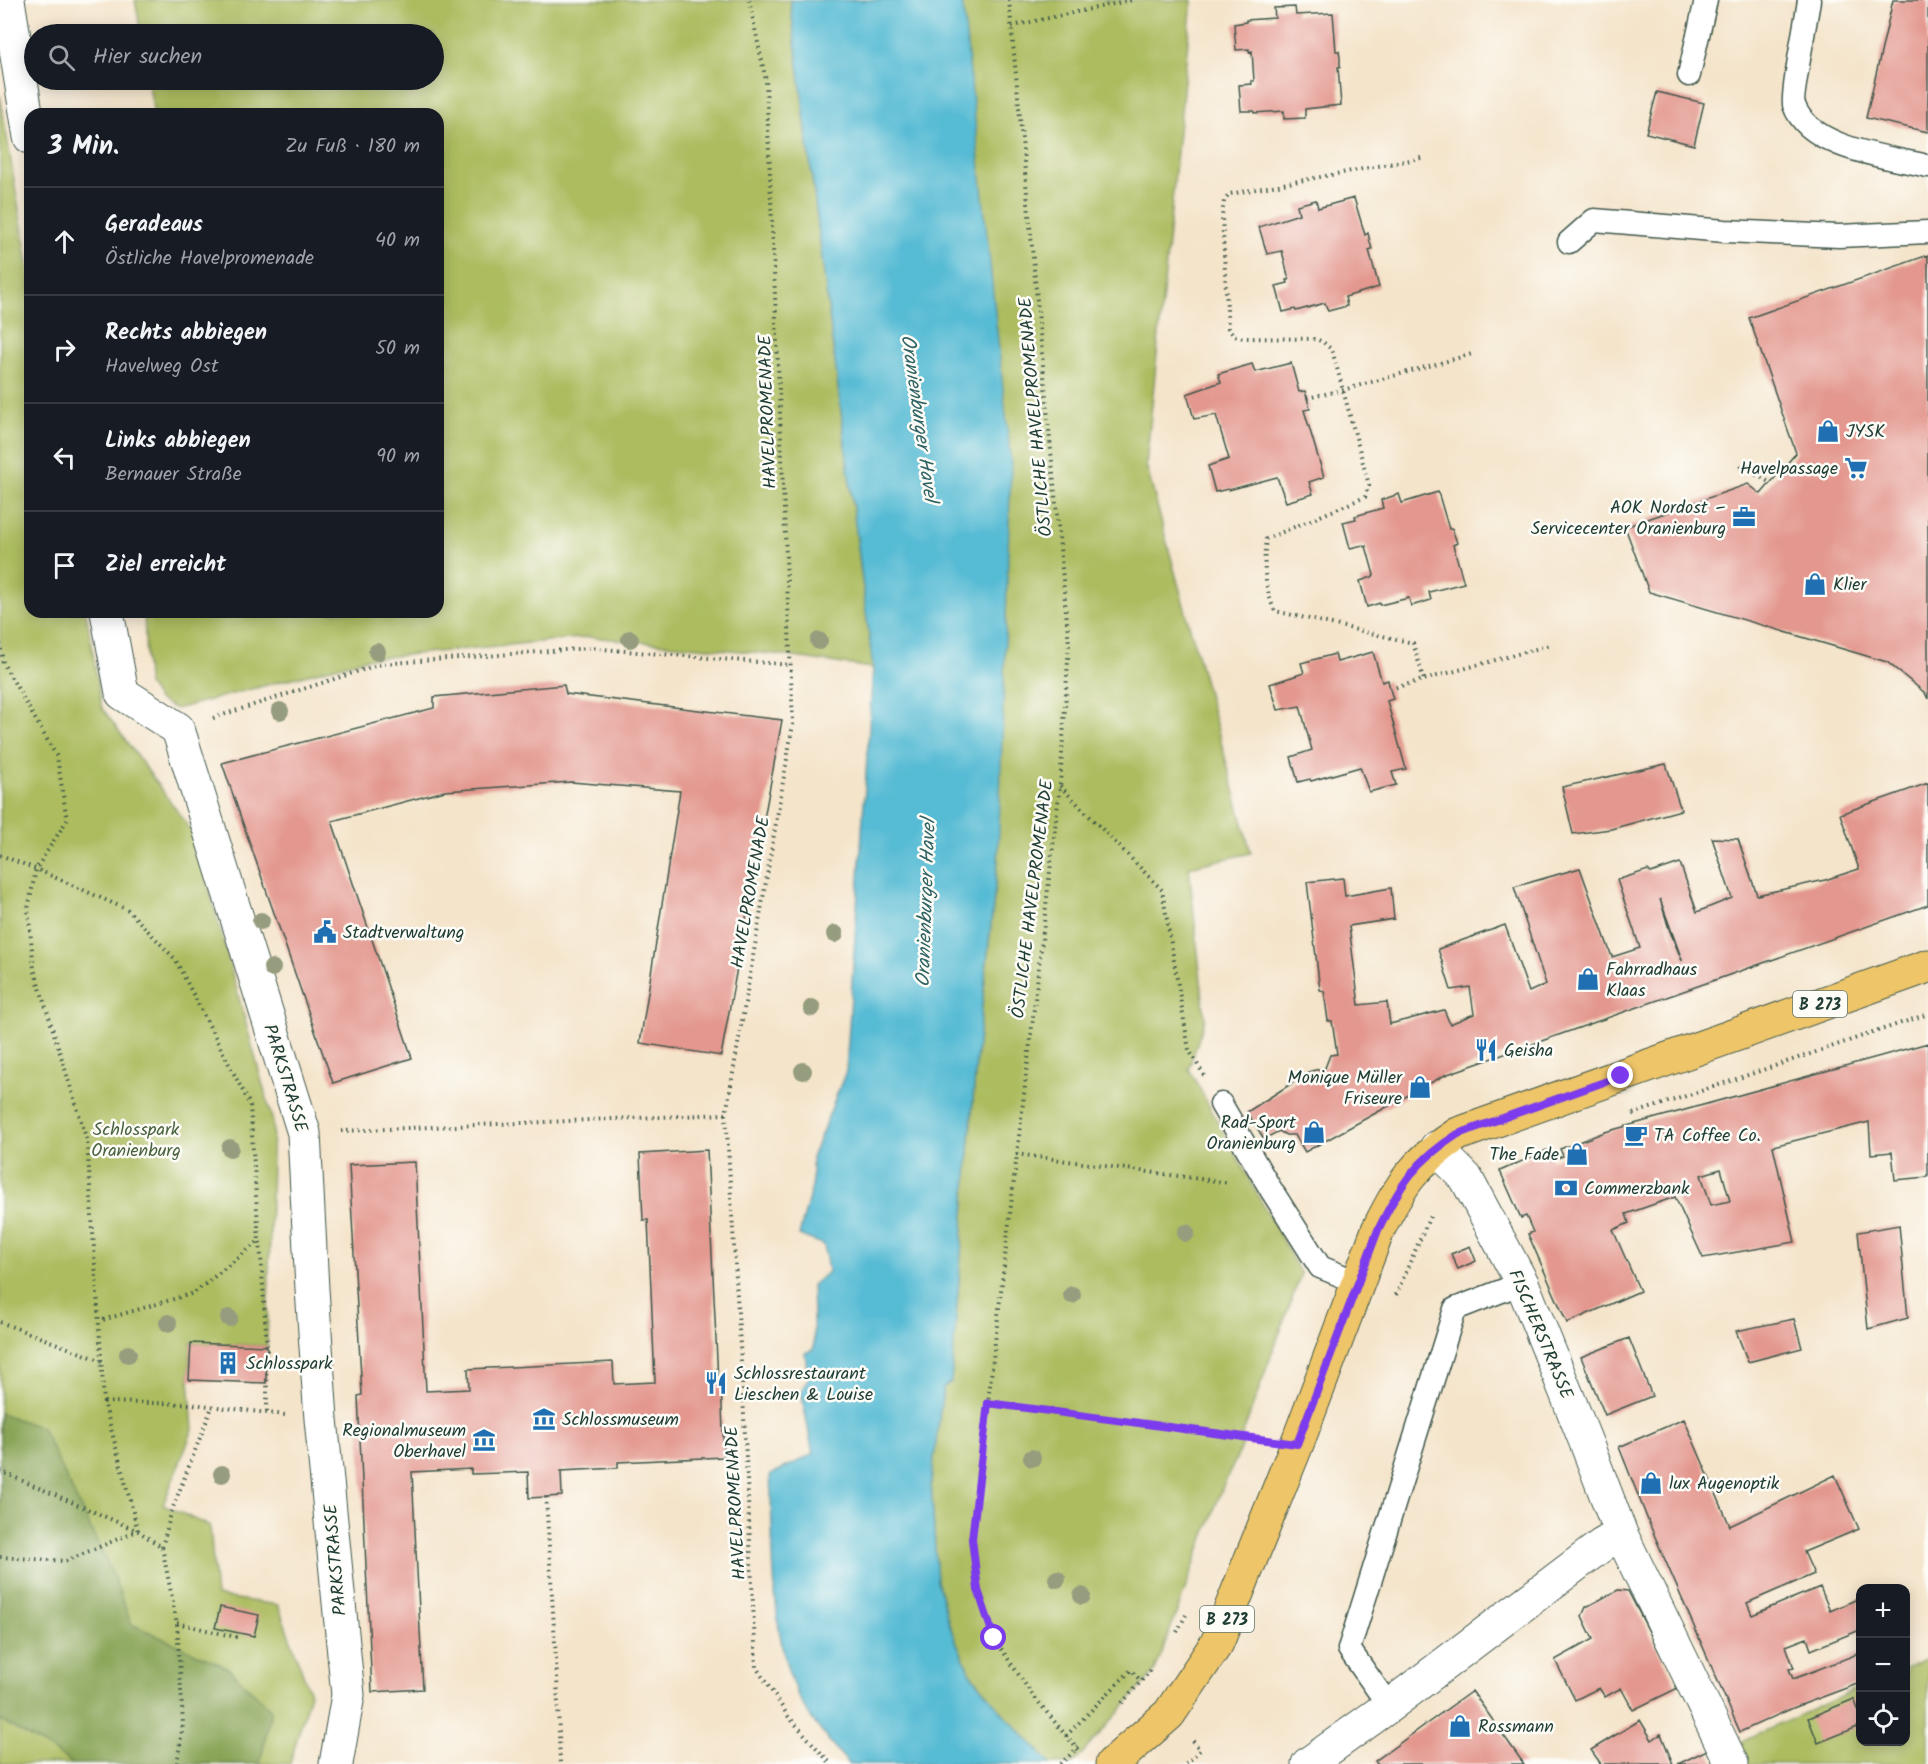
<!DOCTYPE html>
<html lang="de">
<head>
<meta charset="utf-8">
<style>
	:root { --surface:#171b24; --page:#20242c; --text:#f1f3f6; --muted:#9ea1a6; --line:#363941 }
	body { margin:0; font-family:Kalam,sans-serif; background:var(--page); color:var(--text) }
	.controls { position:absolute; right:18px; bottom:18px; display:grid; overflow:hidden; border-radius:12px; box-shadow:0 3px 15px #0003 }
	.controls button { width:54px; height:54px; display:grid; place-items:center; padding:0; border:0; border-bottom:2px solid var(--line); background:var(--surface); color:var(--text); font:30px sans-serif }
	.stop { position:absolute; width:18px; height:18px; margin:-14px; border:4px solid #7c3aed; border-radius:50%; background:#fff }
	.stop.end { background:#7c3aed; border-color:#fff; box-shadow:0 2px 6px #0008 }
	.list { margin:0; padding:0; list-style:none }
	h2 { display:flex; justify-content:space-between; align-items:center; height:78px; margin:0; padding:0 24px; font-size:26px }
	h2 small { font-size:20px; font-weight:400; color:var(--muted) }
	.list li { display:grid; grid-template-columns:39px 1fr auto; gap:18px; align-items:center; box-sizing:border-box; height:108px; padding:0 24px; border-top:2px solid var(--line) }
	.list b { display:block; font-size:22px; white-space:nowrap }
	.list p { margin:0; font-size:20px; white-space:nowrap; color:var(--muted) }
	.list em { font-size:20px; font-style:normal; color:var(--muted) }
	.icon { flex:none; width:33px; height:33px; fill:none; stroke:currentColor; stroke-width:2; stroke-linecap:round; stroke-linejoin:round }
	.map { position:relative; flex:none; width:1928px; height:1764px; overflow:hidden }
	.search { position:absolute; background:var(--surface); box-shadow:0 3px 15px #0003; left:24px; top:24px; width:420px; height:66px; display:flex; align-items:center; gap:15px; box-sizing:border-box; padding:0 21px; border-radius:33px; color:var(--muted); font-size:22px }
	.panel { position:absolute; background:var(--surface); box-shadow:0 3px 15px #0003; left:24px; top:108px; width:420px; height:510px; border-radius:18px }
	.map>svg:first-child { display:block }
</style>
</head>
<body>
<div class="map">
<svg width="1928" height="1764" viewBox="0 0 1928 1764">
	<rect width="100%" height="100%" fill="#fdfcf7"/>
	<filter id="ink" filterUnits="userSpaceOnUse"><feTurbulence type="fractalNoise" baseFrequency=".0167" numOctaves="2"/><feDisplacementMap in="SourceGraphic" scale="12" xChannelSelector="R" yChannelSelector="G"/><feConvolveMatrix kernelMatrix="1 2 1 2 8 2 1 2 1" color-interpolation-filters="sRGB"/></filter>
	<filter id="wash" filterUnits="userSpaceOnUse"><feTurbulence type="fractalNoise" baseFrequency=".008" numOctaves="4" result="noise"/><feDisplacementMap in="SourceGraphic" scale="24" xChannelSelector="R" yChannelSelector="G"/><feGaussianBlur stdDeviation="1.35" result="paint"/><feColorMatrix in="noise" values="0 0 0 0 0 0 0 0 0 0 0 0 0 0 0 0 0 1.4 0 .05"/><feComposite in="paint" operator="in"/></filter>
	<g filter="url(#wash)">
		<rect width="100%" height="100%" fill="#f4e4ca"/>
		<path fill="#acbc5f" stroke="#667c4a" stroke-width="1.5" d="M135,0H790L873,668L773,654L589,637L365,659L176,709L158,700L147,683L144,612H438V114H154L148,80H434V34H141Z
			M961,0H1192L1146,465L1251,853L1189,867L1205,1019L1189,1069L1301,1274L1239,1444L1243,1445L1223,1486L1155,1671L1073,1764H1051L1001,1711L969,1671L950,1627L937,1581L931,1482L943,1387L951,1382L976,1061L998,860L963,7Z
			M0,95L30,275V612H86L102,708L194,834L273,1122L267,1346L191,1343L189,1379L193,1429L163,1505L210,1526L216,1596L278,1605L310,1693L290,1764H0Z
			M1928,1657V1764H1743L1734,1745L1860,1688V1742H1906V1668Z"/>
		<path fill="#89a456" stroke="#547045" stroke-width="1.5" d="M0,1413L42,1428L113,1575L131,1624L228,1668L271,1710L260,1764H72L67,1759L0,1720Z"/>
		<path fill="#56bbd4" stroke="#3a7c84" stroke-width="1.5" d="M790,0H961L963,7L1011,464L998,860L976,1061L951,1382L943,1388L931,1482L937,1581L950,1627L969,1671L1001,1711L1051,1764H849C831,1743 812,1723 799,1698C769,1638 774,1542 770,1475L813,1454L801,1391L808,1378L805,1353L814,1349L812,1285L828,1272L824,1245L799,1235L812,1186V1158L846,1071L873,668Z"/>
		<g id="blocks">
			<path fill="#e3978e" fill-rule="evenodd" d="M1893,0H1928V132L1866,118Z
				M1295,7L1296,15L1333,13L1336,51H1339L1340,58V67H1338L1341,105L1305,109V118L1284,119V111L1254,113V111H1241L1239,85L1252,84L1251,81H1254L1252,51L1249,52V49L1236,50L1234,24L1246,22V20L1275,18L1274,8Z
				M1657,92L1704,103L1694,145L1646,133Z
				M1354,198L1365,235L1368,233L1370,242L1372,249L1369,250L1379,287L1345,297L1347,306L1328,311L1325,303L1296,311L1295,309L1283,312L1276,286L1288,283L1287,280H1289L1282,251L1267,254L1259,227L1299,214L1297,205L1316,200L1318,208Z
				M1928,255V699L1925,693L1887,662L1649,592L1625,527L1748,484L1761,494L1796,453L1749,318Z
				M1291,363L1299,392L1305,391L1307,398L1310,409L1304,410L1324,477L1309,482L1313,494L1286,502L1277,477L1229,490L1228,489L1215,492L1208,466L1229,459L1216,415L1194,419L1187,394L1221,382L1218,374L1252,364L1255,372Z
				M1438,492L1449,529L1452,528L1457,543L1453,545L1464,583L1429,592L1431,600L1411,606L1409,598L1380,605V603L1367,607L1360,581L1372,577L1374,575L1366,546L1364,547L1363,545L1350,548L1343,522L1356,519L1355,516L1383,508L1381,500L1399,494L1402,503Z
				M1373,652L1382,682L1388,680L1390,689L1393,699L1387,701L1406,769L1392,772L1396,785L1369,792L1360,767L1311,781L1310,779L1298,782L1291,757L1312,750L1300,706L1278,710L1270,684L1304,673L1301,663L1335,654L1337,662Z
				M564,685L566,694L782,720L721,1056L640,1043L680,791L571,782L445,791L332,821L412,1058L333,1083L222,763L434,708V697Z
				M1666,764L1681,810L1611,829L1573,834L1562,787Z
				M1928,783V905L1445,1075L1305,1152L1295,1135H1286L1279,1131L1264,1139L1247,1112L1311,1071L1325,1068L1330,1055L1337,1054L1332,1021H1328L1324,991L1320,990L1307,882L1343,878L1345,896L1391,888L1394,919L1349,926L1359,1005L1387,1002L1390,1024L1444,1010L1450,1024L1474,1014L1470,987L1451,990L1438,949L1505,925L1529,992L1546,984L1514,887L1580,868L1612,957L1640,948L1617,880L1648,870L1651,873L1680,863L1697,912L1732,898L1712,838L1738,839L1757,895L1825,880L1859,869L1840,814ZM1660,899L1682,960V961L1669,929Z
				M1928,1043V1177L1895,1180L1892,1152L1871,1154L1869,1122L1773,1146L1795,1242L1703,1258L1675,1197L1626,1214L1629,1223L1613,1230L1640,1291L1567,1323L1528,1234L1533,1232L1526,1216L1521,1218L1500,1171L1547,1150L1552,1160L1563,1156L1560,1149L1605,1132ZM1721,1169L1730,1201L1711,1205L1701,1175Z
				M707,1150L718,1381H721L724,1457L618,1462V1468L561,1471L562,1496L529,1498L528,1472L471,1474V1469L412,1472L423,1689L372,1692L358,1396L362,1395L349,1165L415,1162L426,1391L469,1389L468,1369L613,1362L614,1384L655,1382L648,1220H643L640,1154Z
				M1899,1225L1908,1318L1868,1329L1858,1232Z
				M1470,1246L1476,1261L1458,1269L1451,1254Z
				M1794,1319L1802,1348L1748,1362L1736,1331Z
				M1629,1338L1652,1396L1605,1415L1581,1357Z
				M191,1343L267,1346L266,1383L189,1380Z
				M1684,1419L1730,1526L1835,1475L1859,1529L1804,1552L1814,1574L1747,1603L1752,1615L1820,1587L1830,1611L1860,1598V1630L1811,1650L1807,1638L1786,1646L1794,1668L1789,1669L1793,1679L1860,1653V1683L1793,1708L1740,1732L1649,1523L1619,1447Z
				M1618,1590L1628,1591L1678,1688L1633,1710L1621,1688L1605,1697L1599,1688L1575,1700L1555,1660L1593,1639L1582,1616L1586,1607Z
				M220,1607L259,1615L254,1636L215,1628Z
				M1472,1691L1524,1764H1377L1375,1761Z
				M1854,1699L1860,1714V1726L1818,1743L1808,1718Z
				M1640,1720L1652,1740L1661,1734L1673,1764H1601L1591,1750Z
				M1709,1749L1716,1764H1678Z"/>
		</g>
	</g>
	<g filter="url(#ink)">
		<use href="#blocks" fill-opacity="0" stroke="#3f564a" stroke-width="1.5"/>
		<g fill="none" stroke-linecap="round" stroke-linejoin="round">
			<g stroke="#3f564a" stroke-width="25">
				<path id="lane" d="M1809,0C1807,16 1791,97 1794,105C1809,149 1889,157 1928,166
					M1689,75L1706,0
					M1569,242L1594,220L1725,231L1839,236L1928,232
					M1221,1104L1270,1188L1320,1267L1357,1282
					M1389,1706L1349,1649L1455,1309L1522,1283"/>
			</g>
			<g stroke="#3f564a" stroke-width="35">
				<path id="street" d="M8,0L30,137
					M107,612L122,693L178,729L304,1133L312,1289L321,1419L348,1695L336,1764
					M1436,1148L1466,1178L1522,1283L1587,1445L1621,1534L1732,1764
					M1308,1764L1389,1706L1602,1545L1621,1534"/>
			</g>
			<g stroke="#3f564a" stroke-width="35">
				<path id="primary" d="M1112,1764L1169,1714L1217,1643L1297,1444L1378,1230C1400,1185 1415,1162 1458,1134L1928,966"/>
			</g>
			<path stroke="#3f564a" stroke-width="4" stroke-dasharray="1.5 4.5" stroke-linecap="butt" d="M749,0L766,81L793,724L726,1114L743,1395L756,1667L788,1716L831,1764
				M1009,0L1069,644L1060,786L972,1539L978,1590L994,1638L1031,1693L1078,1750
				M1012,26L1132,0
				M1421,158L1230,194L1224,201L1222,216L1228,328L1234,336L1244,338L1316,339L1323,342L1332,350L1369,485L1365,497L1266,539C1263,562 1264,589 1275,611L1413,643L1424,680
				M1307,398L1343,390L1472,354
				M1740,466L1771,483
				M0,643L3,663L57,757L67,820L36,869L28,909L34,969L87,1140L104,1402L138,1531
				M1390,689L1550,645
				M213,718L381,664L590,648L791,665
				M1060,786L1162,890L1189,1050L1205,1077
				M0,855L36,869L128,910L175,959L250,1105L259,1241L194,1293L99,1321
				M1633,1114L1928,1014
				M341,1131L726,1114
				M1016,1154L1230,1183
				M260,1242L267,1346V1413
				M1396,1295L1430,1216
				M0,1322L102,1361
				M104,1402L192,1404L285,1415
				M989,1403L1258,1439
				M0,1471L138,1531L162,1547L177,1623L183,1724L177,1764
				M546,1497L557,1676L560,1764
				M162,1547L172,1510L212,1407
				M0,1557L66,1561L137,1531
				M177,1623L240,1638
				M1177,1632L1186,1615
				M1122,1703L1151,1670
				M1066,1736L1131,1670L1141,1681
				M1186,1764L1200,1750L1193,1741"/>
			<use href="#lane" stroke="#fff" stroke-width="22"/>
			<use href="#street" stroke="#fff" stroke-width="33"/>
			<use href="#primary" stroke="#eec569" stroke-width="33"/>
			<path stroke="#3f564a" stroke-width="4" stroke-dasharray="1.5 4.5" stroke-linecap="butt" d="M1060,1764L1082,1744"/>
		</g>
		<g fill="#969d7f">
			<circle cx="630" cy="639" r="9"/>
			<circle cx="819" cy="641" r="9"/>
			<circle cx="377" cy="652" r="9"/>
			<circle cx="280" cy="711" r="9"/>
			<circle cx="261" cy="921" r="9"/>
			<circle cx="835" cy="934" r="9"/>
			<circle cx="272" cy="968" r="9"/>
			<circle cx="812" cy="1008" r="9"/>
			<circle cx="803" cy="1071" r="9"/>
			<circle cx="230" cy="1148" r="9"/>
			<circle cx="1186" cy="1233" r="9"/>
			<circle cx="1072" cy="1295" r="9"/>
			<circle cx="229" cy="1318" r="9"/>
			<circle cx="168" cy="1323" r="9"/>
			<circle cx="128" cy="1354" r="9"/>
			<circle cx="1032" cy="1458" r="9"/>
			<circle cx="222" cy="1474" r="9"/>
			<circle cx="1057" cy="1579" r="9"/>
			<circle cx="1082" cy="1596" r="9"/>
		</g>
	</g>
	<g fill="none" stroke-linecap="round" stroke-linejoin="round" filter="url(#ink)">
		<path stroke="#7c3aed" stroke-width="8" d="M994,1638L978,1590L972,1539L988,1403L1297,1444L1378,1230C1400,1185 1415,1161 1458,1134L1621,1076"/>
	</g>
	<defs>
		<g id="shop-bare" transform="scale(1.8)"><path d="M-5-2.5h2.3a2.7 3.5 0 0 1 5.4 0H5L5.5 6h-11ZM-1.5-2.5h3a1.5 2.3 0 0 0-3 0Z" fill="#1f6fb2" stroke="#fdfcf7" stroke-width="2.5" paint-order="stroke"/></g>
		<g id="supermarket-bare" transform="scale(1.8)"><path d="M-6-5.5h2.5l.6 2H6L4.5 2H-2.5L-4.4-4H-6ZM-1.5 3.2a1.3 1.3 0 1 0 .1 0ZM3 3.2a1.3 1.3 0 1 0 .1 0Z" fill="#1f6fb2" stroke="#fdfcf7" stroke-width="2.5" paint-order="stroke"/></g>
		<g id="office-bare" transform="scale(1.8)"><path d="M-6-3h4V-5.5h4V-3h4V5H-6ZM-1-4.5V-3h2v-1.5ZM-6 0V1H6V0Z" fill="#1f6fb2" stroke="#fdfcf7" stroke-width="2.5" paint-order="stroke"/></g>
		<g id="civic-bare" transform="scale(1.8)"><path d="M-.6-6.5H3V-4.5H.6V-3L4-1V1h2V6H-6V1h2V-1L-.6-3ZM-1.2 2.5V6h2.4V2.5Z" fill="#1f6fb2" stroke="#fdfcf7" stroke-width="2.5" paint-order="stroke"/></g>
		<g id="restaurant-bare" transform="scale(1.8)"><path d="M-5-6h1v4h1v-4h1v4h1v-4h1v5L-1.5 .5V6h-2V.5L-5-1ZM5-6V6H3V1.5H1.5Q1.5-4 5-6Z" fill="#1f6fb2" stroke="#fdfcf7" stroke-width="2.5" paint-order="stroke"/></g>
		<g id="cafe-bare" transform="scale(1.8)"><path d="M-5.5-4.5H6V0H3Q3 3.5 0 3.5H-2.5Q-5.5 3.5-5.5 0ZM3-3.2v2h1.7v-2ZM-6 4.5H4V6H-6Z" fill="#1f6fb2" stroke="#fdfcf7" stroke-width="2.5" paint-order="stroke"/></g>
		<g id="bank-bare" transform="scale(1.8)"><path d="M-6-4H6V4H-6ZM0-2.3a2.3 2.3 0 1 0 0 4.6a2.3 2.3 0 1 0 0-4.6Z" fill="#1f6fb2" stroke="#fdfcf7" stroke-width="2.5" paint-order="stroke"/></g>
		<g id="building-bare" transform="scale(1.8)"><path d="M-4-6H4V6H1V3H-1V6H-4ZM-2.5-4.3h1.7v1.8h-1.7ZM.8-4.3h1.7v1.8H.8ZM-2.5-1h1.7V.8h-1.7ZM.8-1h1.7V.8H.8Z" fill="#1f6fb2" stroke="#fdfcf7" stroke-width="2.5" paint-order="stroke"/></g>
		<g id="museum-bare" transform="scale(1.8)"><path d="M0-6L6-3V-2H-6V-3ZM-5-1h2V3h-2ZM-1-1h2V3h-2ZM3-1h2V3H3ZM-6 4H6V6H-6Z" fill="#1f6fb2" stroke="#fdfcf7" stroke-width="2.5" paint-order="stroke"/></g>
	</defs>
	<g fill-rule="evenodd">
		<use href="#shop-bare" x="1828" y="431"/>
		<use href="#supermarket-bare" x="1856" y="468"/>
		<use href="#office-bare" x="1744" y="517"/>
		<use href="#shop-bare" x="1815" y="584"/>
		<use href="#civic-bare" x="325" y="932"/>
		<use href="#shop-bare" x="1588" y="979"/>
		<use href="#restaurant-bare" x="1486" y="1050"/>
		<use href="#shop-bare" x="1420" y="1087"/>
		<use href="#shop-bare" x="1314" y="1132"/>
		<use href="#cafe-bare" x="1636" y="1135"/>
		<use href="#shop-bare" x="1577" y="1154"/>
		<use href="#bank-bare" x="1566" y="1188"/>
		<use href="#building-bare" x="228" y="1363"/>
		<use href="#restaurant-bare" x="716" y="1383"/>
		<use href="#museum-bare" x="544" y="1419"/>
		<use href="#museum-bare" x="484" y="1440"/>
		<use href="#shop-bare" x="1651" y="1483"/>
		<use href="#shop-bare" x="1460" y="1726"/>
	</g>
	<g text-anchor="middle" stroke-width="5" stroke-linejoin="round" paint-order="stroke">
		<g fill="#fdfcf7" stroke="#62766e" stroke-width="1.5">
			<rect x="1793" y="991" width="54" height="26" rx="4.5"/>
			<rect x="1200" y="1606" width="54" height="26" rx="4.5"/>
		</g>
		<g font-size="16" font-weight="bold" fill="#1f3d34">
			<text x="1820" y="1010">B 273</text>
			<text x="1227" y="1625">B 273</text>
		</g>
		<g font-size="18" fill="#1f3d34" stroke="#fdfcf7">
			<text transform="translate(767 412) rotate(-92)" y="6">HAVELPROMENADE</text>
			<text transform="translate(1035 417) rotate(-95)" y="6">ÖSTLICHE HAVELPROMENADE</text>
			<text transform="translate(750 892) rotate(-80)" y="6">HAVELPROMENADE</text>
			<text transform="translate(1032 899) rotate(-83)" y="6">ÖSTLICHE HAVELPROMENADE</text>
			<text transform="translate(286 1078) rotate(73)" y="6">PARKSTRASSE</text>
			<text transform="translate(1541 1334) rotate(67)" y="6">FISCHERSTRASSE</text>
			<text transform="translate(735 1503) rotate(-93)" y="6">HAVELPROMENADE</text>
			<text transform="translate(335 1560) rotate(-95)" y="6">PARKSTRASSE</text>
		</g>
		<g font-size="18" fill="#1f3d34" stroke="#fdfcf7" text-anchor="start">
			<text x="1846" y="437">JYSK</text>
			<text x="1838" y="474" text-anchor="end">Havelpassage</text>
			<text x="1726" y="513" text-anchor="end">AOK Nordost –<tspan x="1726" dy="21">Servicecenter Oranienburg</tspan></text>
			<text x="1833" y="590">Klier</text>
			<text x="343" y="938">Stadtverwaltung</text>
			<text x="1606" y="975">Fahrradhaus<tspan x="1606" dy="21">Klaas</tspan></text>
			<text x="1504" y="1056">Geisha</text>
			<text x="1402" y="1083" text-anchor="end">Monique Müller<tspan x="1402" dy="21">Friseure</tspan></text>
			<text x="1296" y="1128" text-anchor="end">Rad-Sport<tspan x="1296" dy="21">Oranienburg</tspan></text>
			<text x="1654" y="1141">TA Coffee Co.</text>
			<text x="1559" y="1160" text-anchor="end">The Fade</text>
			<text x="1584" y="1194">Commerzbank</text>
			<text x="246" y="1369">Schlosspark</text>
			<text x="734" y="1379">Schlossrestaurant<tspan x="734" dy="21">Lieschen &amp; Louise</tspan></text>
			<text x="562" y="1425">Schlossmuseum</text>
			<text x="466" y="1436" text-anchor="end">Regionalmuseum<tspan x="466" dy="21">Oberhavel</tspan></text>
			<text x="1669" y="1489">lux Augenoptik</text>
			<text x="1478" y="1732">Rossmann</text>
		</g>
		<g font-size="18" fill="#496341" stroke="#fdfcf7">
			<text x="136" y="1135">Schlosspark<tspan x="136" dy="21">Oranienburg</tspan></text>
		</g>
		<g font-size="20" font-style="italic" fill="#306364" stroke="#fdfcf7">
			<text transform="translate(920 418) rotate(82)" y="7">Oranienburger Havel</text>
			<text transform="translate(925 903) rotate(-88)" y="7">Oranienburger Havel</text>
		</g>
	</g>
</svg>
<div class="controls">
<button>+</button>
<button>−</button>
<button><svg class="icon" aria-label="locate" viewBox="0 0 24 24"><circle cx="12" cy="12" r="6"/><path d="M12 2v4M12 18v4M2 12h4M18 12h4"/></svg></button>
</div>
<div class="stop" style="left:994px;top:1638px"></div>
<div class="stop end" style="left:1621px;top:1076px"></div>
<div class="search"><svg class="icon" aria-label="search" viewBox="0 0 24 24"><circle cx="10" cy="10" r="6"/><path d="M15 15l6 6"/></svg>Hier suchen</div>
<section class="panel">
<h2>3 Min.<small>Zu Fuß · 180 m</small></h2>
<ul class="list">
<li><svg class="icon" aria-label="ahead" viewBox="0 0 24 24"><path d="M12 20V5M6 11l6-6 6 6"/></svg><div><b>Geradeaus</b><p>Östliche Havelpromenade</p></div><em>40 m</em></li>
<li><svg class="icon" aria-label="right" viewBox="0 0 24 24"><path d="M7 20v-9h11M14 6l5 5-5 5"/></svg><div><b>Rechts abbiegen</b><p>Havelweg Ost</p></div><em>50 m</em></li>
<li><svg class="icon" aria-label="left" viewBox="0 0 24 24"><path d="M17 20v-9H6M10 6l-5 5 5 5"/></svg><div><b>Links abbiegen</b><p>Bernauer Straße</p></div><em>90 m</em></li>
<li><svg class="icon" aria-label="arrive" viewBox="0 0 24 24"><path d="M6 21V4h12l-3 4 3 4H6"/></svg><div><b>Ziel erreicht</b></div></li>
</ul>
</section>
</div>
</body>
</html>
